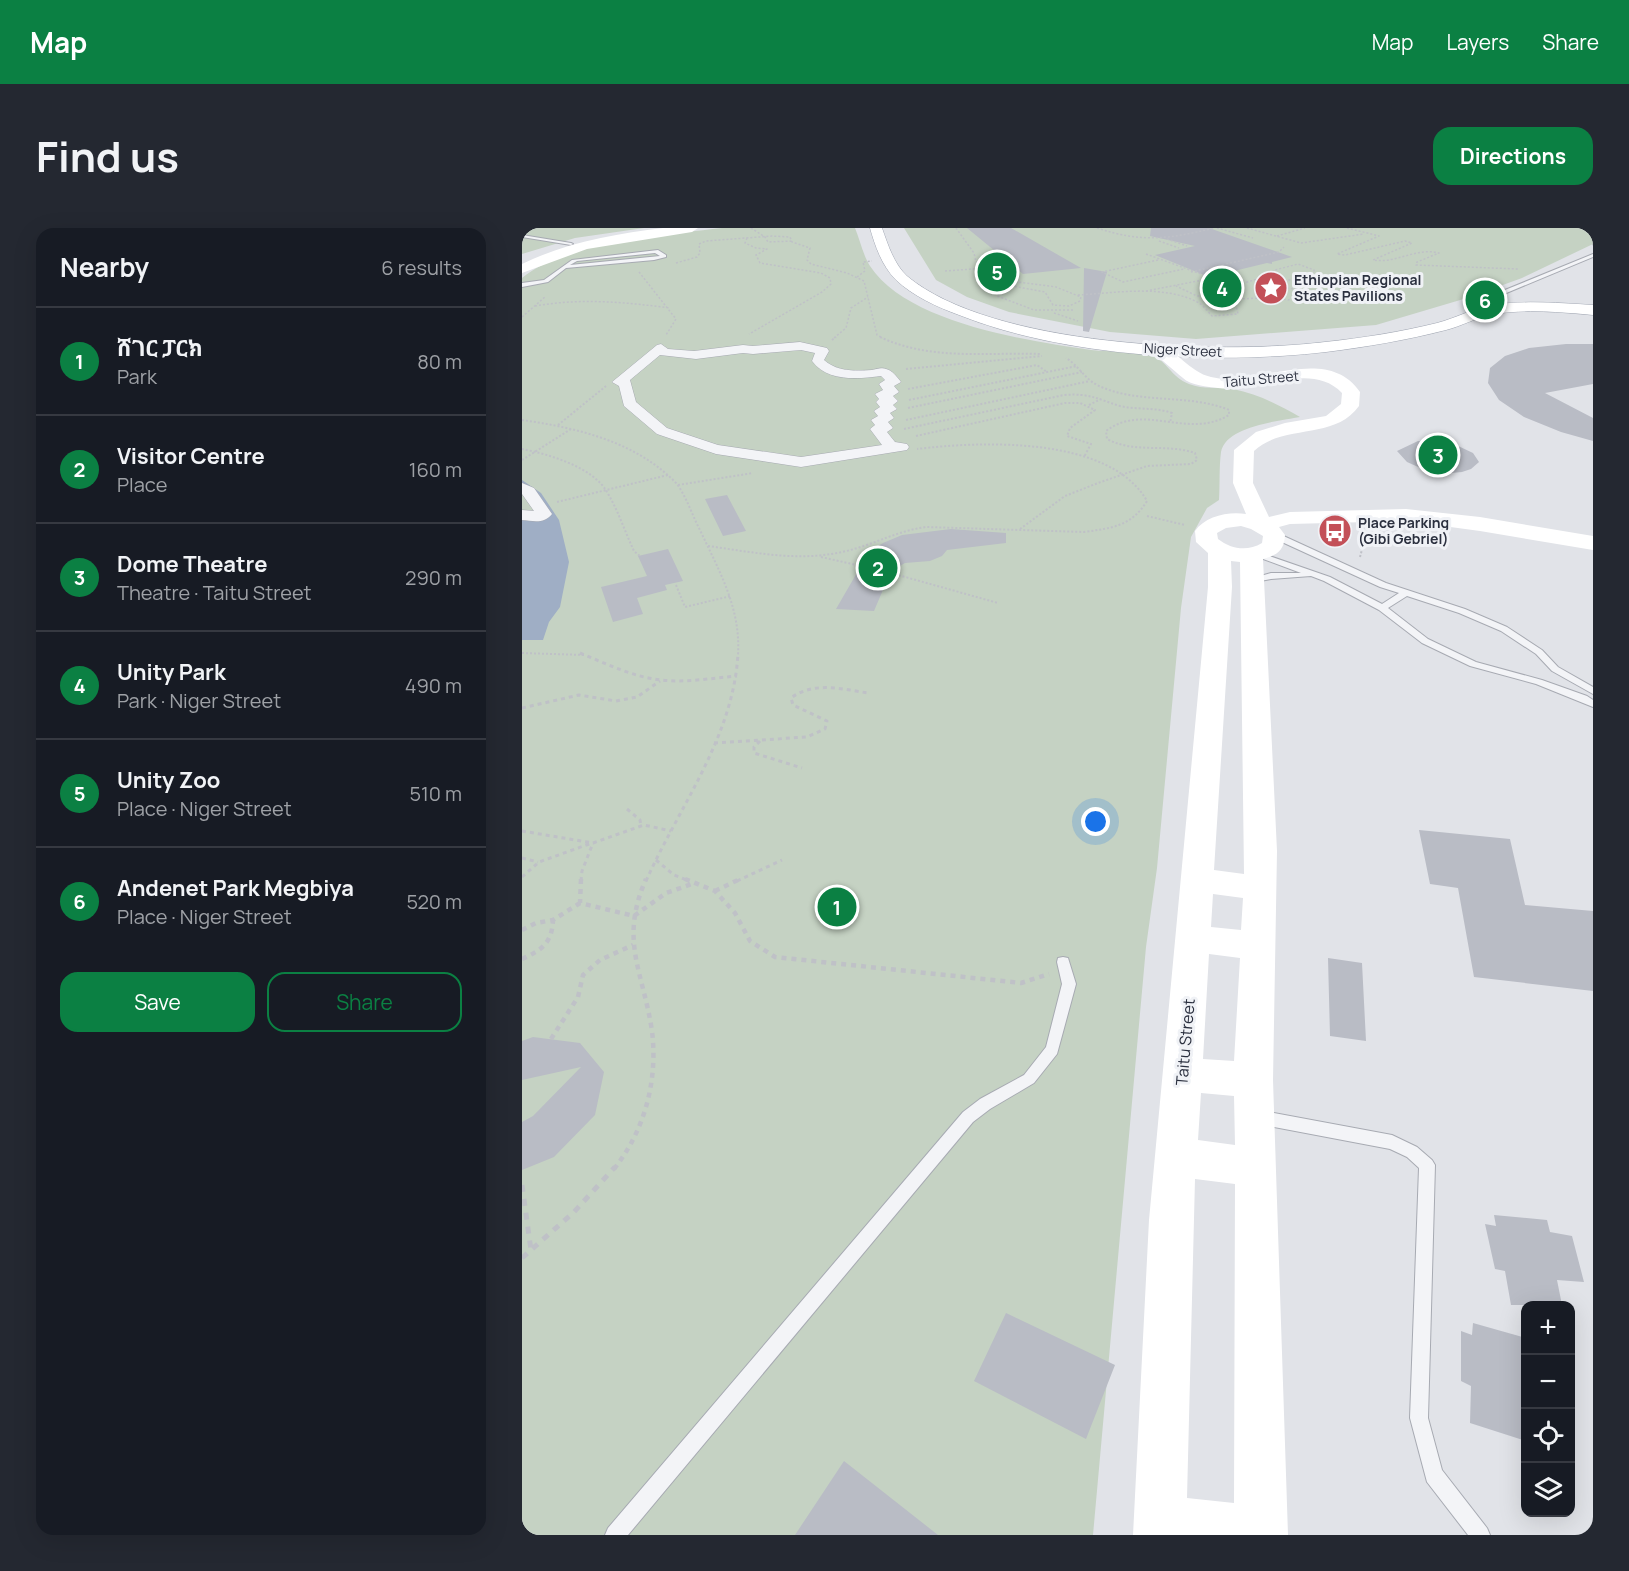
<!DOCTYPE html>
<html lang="en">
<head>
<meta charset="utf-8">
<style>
	:root { --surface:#171b24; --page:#242831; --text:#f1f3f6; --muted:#9ea1a6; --line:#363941; --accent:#0b8043 }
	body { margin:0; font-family:Manrope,"Noto Sans Ethiopic",sans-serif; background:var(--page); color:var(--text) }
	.controls { position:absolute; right:18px; bottom:18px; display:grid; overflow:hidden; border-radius:12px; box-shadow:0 6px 24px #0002 }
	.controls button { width:54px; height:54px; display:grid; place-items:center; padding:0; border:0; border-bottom:2px solid var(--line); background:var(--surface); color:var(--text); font:30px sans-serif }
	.you { position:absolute; left:574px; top:594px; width:21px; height:21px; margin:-15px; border:4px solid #fff; border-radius:50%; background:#1a73e8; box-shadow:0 0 0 9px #1a73e833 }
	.badge { display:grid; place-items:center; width:39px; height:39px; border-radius:50%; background:var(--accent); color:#fff; font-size:20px; font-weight:700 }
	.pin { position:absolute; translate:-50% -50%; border:3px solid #fff; box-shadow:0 2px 6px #0006 }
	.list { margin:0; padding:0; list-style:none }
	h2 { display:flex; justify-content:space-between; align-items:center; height:78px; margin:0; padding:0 24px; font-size:26px }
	h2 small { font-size:20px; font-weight:400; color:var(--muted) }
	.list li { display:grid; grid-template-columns:39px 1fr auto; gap:18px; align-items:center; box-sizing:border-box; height:108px; padding:0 24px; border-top:2px solid var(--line) }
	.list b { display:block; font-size:22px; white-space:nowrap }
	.list p { margin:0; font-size:20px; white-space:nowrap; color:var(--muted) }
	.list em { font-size:20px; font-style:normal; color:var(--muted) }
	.actions { display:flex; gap:12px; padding:18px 24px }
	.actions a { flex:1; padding:14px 0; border:2px solid var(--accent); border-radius:18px; text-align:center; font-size:21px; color:var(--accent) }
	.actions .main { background:var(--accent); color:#fff }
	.icon { flex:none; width:33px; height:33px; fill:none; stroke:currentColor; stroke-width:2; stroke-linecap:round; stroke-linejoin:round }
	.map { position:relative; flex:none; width:1071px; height:1307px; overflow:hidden; border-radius:18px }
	header { display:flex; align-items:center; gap:36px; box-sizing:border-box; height:84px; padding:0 30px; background:var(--accent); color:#fff }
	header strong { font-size:28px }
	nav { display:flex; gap:33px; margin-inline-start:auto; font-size:21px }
	.intro { display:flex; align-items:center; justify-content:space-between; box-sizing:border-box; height:144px; padding:0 36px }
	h1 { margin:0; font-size:42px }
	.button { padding:15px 27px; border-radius:18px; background:var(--accent); color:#fff; font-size:21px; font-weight:700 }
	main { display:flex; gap:36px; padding:0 36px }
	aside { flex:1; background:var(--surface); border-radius:18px; box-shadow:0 6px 24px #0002 }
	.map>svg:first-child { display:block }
</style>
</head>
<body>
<header>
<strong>Map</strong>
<nav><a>Map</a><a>Layers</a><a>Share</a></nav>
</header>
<div class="intro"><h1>Find us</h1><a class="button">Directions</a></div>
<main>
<aside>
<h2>Nearby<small>6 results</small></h2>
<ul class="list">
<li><span class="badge">1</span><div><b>ሸገር ፓርክ</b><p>Park</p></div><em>80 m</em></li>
<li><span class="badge">2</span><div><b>Visitor Centre</b><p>Place</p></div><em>160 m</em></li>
<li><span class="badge">3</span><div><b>Dome Theatre</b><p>Theatre · Taitu Street</p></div><em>290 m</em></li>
<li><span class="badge">4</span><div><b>Unity Park</b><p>Park · Niger Street</p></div><em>490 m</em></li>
<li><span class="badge">5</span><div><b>Unity Zoo</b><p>Place · Niger Street</p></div><em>510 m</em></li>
<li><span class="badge">6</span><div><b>Andenet Park Megbiya</b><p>Place · Niger Street</p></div><em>520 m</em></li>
</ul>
<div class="actions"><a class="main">Save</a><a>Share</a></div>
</aside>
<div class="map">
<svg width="1071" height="1307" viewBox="0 0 1071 1307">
	<rect width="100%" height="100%" fill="#e1e3e8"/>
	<path fill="#c5d2c3" d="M0,0H122L53,10L0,26Z
		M200,0H333C338,12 341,27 348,38C385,95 506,113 569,122C589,124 613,123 632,129C644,132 649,149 667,156C682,162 696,158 711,161C736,166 757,177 778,189C757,193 704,198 699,224C697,239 698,257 697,272L685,280L669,309L659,380L635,640L624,719L571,1307H0V50C52,9 136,8 200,0Z
		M382,0H1071V16L1000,50L945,70L854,97L674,111L588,104L487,84L445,69L414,52Z"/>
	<path fill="#9faec5" d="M0,252L19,265L37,292L47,334L38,379L27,394L21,412H0V287L17,289L0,260Z"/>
	<path fill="#b9bcc5" d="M445,0H489L559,40L501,46Z
		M629,0H687L770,29L750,34V36L745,35L687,49L633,27L673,18L628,8Z
		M562,40L585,44L567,104L561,103Z
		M1044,116H1071V156L1023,165L1071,190V213L1039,204L1002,189L977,172L966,155L968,140L983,128L1007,120Z
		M896,213L932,216L951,225L957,234L949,241L940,244L929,245L903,242L885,234L875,223Z
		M205,267L224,303L201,308L183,271Z
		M429,301L484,305V315L425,322L420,328L408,333L383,335L371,342L366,350L352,383L314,381L347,324L361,315L380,307Z
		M146,321L161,353L143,357L145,362L115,370L121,386L91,394L79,359L125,348L116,328Z
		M897,602L988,611L1003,677L1071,683V763L952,749L936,660L908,656Z
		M806,730L840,735L844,813L808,808Z
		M11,809L58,815L82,844L73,887L32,929L0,942V894L11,888L59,839L0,852V813Z
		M972,987L1025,992L1028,1004L1050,1008L1062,1054L1035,1052L1040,1077H989L983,1043L973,1041L963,996L974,998Z
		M484,1085L593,1137L564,1211L452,1153Z
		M951,1095L1004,1110V1213L948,1195L949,1158L939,1153V1103L950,1107Z
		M322,1233L416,1307H273Z"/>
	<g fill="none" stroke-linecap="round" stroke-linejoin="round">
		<g stroke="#a7aab2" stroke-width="2">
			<path id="lane" d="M0,7L49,15L51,16L49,17L0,9Z
				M136,22L144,27V29L132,32L44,40L26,54L0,59V55L22,52L50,32ZM133,25L138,28L48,37L55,33Z
				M1071,26V29L982,66L970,75V83L965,82V74L978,64Z
				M749,305H755L864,355L943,381L985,399L1020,422L1036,439L1071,459V466L1030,443L1014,426L979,403L937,385L885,368L866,380L906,411L954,434L1020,452L1065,468L1071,472V479L1014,456L948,438L900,415L857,382L802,353L789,348L749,351L728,355V351L749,345H779L733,328V324H736L808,349L860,376L877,365L858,359L749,309Z
				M541,729L546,730L554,756L535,826L512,855L468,881L451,894L106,1307H83L86,1300L441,884L458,871L502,847L524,819L540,756L535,734L536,730Z
				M736,882L870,907L895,919L910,932L913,937L906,1190L920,1242L965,1300L968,1307H946L905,1254L888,1190L897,940L885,929L868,921L736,896L731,894L729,889L731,884Z"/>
		</g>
		<g stroke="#a7aab2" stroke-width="1">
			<path id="street" d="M278,114L305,120L307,123L302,132C316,144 332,143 350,142C354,141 360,139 364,141C370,142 375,149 379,154L372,158L377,164L371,168L376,173L371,177L375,181L368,185L372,190L366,194L371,200L365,204L373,214L385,216L387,219L385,222L279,239L194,226L135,206L102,178L97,158L90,154L135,117L139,116L146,121L172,123L221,117L231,118ZM279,122L293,125L290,133C306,154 335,151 359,148L363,152L357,156L361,162L353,166L357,171L354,174L358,179L352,183L356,188L349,192L353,197L348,201L360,217L279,229L196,217L145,200L114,174L108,152L138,127L174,131L221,125L231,126Z
				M0,255L12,260L30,286C22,296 12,293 0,292V282L12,283L0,266Z"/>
		</g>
		<g stroke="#a1a7b3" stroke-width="1">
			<path id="primary" d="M348,0H360C366,17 372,36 385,48C470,119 696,127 803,114C841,110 878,104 915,95C934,90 952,80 971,77C1004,72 1038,75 1071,77V87C1038,84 1004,81 972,86C955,89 940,98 924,102C885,112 844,119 804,124C692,137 542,129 437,87C415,79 391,68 374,52C360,38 353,18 348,0Z"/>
		</g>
		<path stroke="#bfc1c7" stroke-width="1.5" stroke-dasharray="2 2" stroke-linecap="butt" d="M229,0L243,9L246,14L271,13
			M434,0L452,25L454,34L488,51L475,68L512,82H553
			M575,0C620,15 647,11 692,0
			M695,0L731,10
			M725,0L779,15L842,6
			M825,0L857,8L815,26L823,27L883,13L890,15L851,32C874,36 894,19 917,25L895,34L894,37L996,41
			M755,8L783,0
			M225,10L223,15L234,20L245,21L234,27L238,35L299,45L308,50L309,56L300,64L227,106
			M645,11L665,18
			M637,13L657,20
			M624,26L690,50
			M636,32L580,44L601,54L662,41
			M154,35L175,29L178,25L177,16L184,13L250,8L268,9L270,14L288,20L285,32L289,36L325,45L342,53L355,107L361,110
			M423,43L464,40
			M117,44L154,91L144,107
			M669,44L757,24L762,19
			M335,49L343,43L341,34L350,33
			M485,57L523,64L531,77L547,78L558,73L559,69L534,59L488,53
			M624,63L691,50
			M556,67C593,65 643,56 677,75C682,78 686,84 690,88L716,86L714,77L717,71L715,69L675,68L654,58
			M742,68L766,72L798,64L826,62V57L829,56L861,60L885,55
			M683,69L700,61L743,49L753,42L776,36L792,42V45L760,54L764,60
			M717,71L739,70L742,64L764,60L784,62L793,56L773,51
			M13,78C59,70 102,74 148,80
			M532,85L556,93
			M0,89L24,68
			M312,110L324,100L329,80L346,69"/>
		<path stroke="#bfc1c7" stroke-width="2" stroke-dasharray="2 2" stroke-linecap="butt" d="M358,109C409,133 465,124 519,126
			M310,112L314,109
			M384,141L520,128
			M386,161L515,137L525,144
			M387,172L555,138
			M567,177L579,171
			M386,180L560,144
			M0,192C56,200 115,214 155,256C165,270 170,287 178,302C197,343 219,380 216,427
			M384,192L568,153
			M36,197L84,158
			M382,201L542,167C568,165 575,171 598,178C615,182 633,179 650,185L648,195
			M394,208L543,175H558L573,182L548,200L545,208L569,216L562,229
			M0,221C26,226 71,239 85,264C96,282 103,304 112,323L119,329
			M0,232L49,201
			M156,257L231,245
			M35,274L146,247
			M625,288L663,297
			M498,301L543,268L576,255L625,238L669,236L675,232L673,225C644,215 613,226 585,211L584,203C622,174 666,212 707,187V182C666,165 616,177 575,157C563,151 556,137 544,130
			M186,318C230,324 275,334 320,324C349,318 374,303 404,299L562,304C589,300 609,299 625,273C588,208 460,213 395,221
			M299,329L339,338
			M838,329L843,310
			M369,345L476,375
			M154,357L163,379L209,368
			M0,425L62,427"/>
		<path stroke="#bfc1c7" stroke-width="3" stroke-dasharray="4 4" stroke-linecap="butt" d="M58,425C85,436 111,449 139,452C164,455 190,450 215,448
			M0,480L57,467L94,473L115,469L138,453
			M238,513L232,519V525L280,540
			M192,515L285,509L303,501L305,493L271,477L269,470C292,453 320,461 346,465
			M105,581L118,592L119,598
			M0,603L71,615L122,597L149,603
			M0,630L16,634
			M134,632L152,647L167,653
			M0,649L17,634L70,615
			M59,653L60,643L71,615
			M124,653C157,579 212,508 216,425
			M215,653L260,632"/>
		<path stroke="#bfc1c7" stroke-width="4.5" stroke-dasharray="5 5" stroke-linecap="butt" d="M59,651L58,675L112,688L144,665L170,656
			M163,651L193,663L213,685L228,713L253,729L499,755L527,746
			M193,663L218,651
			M0,702L14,695L31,692L58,675
			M0,731C20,722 30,715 31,692
			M29,811L56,769L61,747L78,732L111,717
			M92,941C123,902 136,852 130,803C121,743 97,713 124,651"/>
		<path stroke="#bfc1c7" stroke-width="5" stroke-dasharray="7 7" stroke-linecap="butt" d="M0,957L9,1022
			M0,1030L52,984L93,939"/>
		<use href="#lane" fill="#f3f4f7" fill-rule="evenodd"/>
		<use href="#street" fill="#f3f4f7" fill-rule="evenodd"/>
		<path fill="#fff" fill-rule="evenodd" d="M141,0H176L170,4L65,21L0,45V36C45,14 93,6 141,0Z
			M634,116C656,122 667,144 689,149C735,160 804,115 838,164L837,178C812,213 762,195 732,223L731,255L747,289L768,284L884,281L958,289L1071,308V322L958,303L884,293L768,296L757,299L763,307C762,323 755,327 741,331L755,623L751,852L766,1307H611L627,992L686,359V325L674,314L673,303C683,288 707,283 724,286L711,255L712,222L734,204L763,195L804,188L819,176L820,165C788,132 735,166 696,160C686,159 668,157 661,150C650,141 641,132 628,124L626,121L628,118ZM719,298L729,301L741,308L740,315C725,324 709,321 696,311L695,305L704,300ZM709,333L718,334L722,646L692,642L710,359ZM691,666L721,670L719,702L689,699ZM687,726L718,730L712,833L681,831ZM679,865L712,868L713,917L676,912ZM673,951L713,956L712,1275L665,1270Z"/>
		<use href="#primary" fill="#fff" fill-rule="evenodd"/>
	</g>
	<defs>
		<g id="sight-disc" transform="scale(1.725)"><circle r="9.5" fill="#c35058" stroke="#f0f2f6"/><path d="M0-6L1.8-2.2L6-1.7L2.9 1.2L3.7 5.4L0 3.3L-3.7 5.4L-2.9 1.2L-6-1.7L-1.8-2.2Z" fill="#fff"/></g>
		<g id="bus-disc" transform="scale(1.725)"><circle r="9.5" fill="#c35058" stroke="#f0f2f6"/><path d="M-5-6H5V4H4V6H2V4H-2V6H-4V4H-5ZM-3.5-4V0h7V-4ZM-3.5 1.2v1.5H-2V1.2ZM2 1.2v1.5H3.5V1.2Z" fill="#fff"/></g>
	</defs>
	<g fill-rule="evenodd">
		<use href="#sight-disc" x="749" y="60"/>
		<use href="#bus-disc" x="813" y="303"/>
	</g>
	<g text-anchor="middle" stroke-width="6" stroke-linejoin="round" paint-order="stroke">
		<g font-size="14" font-weight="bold" fill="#2b303f" stroke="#f0f2f6" text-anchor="start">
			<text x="772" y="57">Ethiopian Regional<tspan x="772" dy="16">States Pavilions</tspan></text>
			<text x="836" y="300">Place Parking<tspan x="836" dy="16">(Gibi Gebriel)</tspan></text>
		</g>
		<g font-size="14" fill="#2b303f" stroke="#f0f2f6">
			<text transform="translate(661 122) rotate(3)" y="5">Niger Street</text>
			<text transform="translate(739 151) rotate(-5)" y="5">Taitu Street</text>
		</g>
		<g font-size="16" fill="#2b303f" stroke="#f0f2f6">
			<text transform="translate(663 814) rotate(-85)" y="6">Taitu Street</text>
		</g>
	</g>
</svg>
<div class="controls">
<button>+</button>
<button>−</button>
<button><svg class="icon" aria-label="locate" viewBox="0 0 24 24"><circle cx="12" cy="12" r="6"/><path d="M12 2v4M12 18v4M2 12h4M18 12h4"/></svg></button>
<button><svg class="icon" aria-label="layers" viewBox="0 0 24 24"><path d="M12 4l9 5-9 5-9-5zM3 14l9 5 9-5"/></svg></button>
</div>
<div class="you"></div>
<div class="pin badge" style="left:315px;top:679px">1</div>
<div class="pin badge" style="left:356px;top:340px">2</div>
<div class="pin badge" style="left:916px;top:227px">3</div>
<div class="pin badge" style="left:700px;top:60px">4</div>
<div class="pin badge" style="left:475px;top:44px">5</div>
<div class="pin badge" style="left:963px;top:72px">6</div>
</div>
</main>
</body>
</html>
